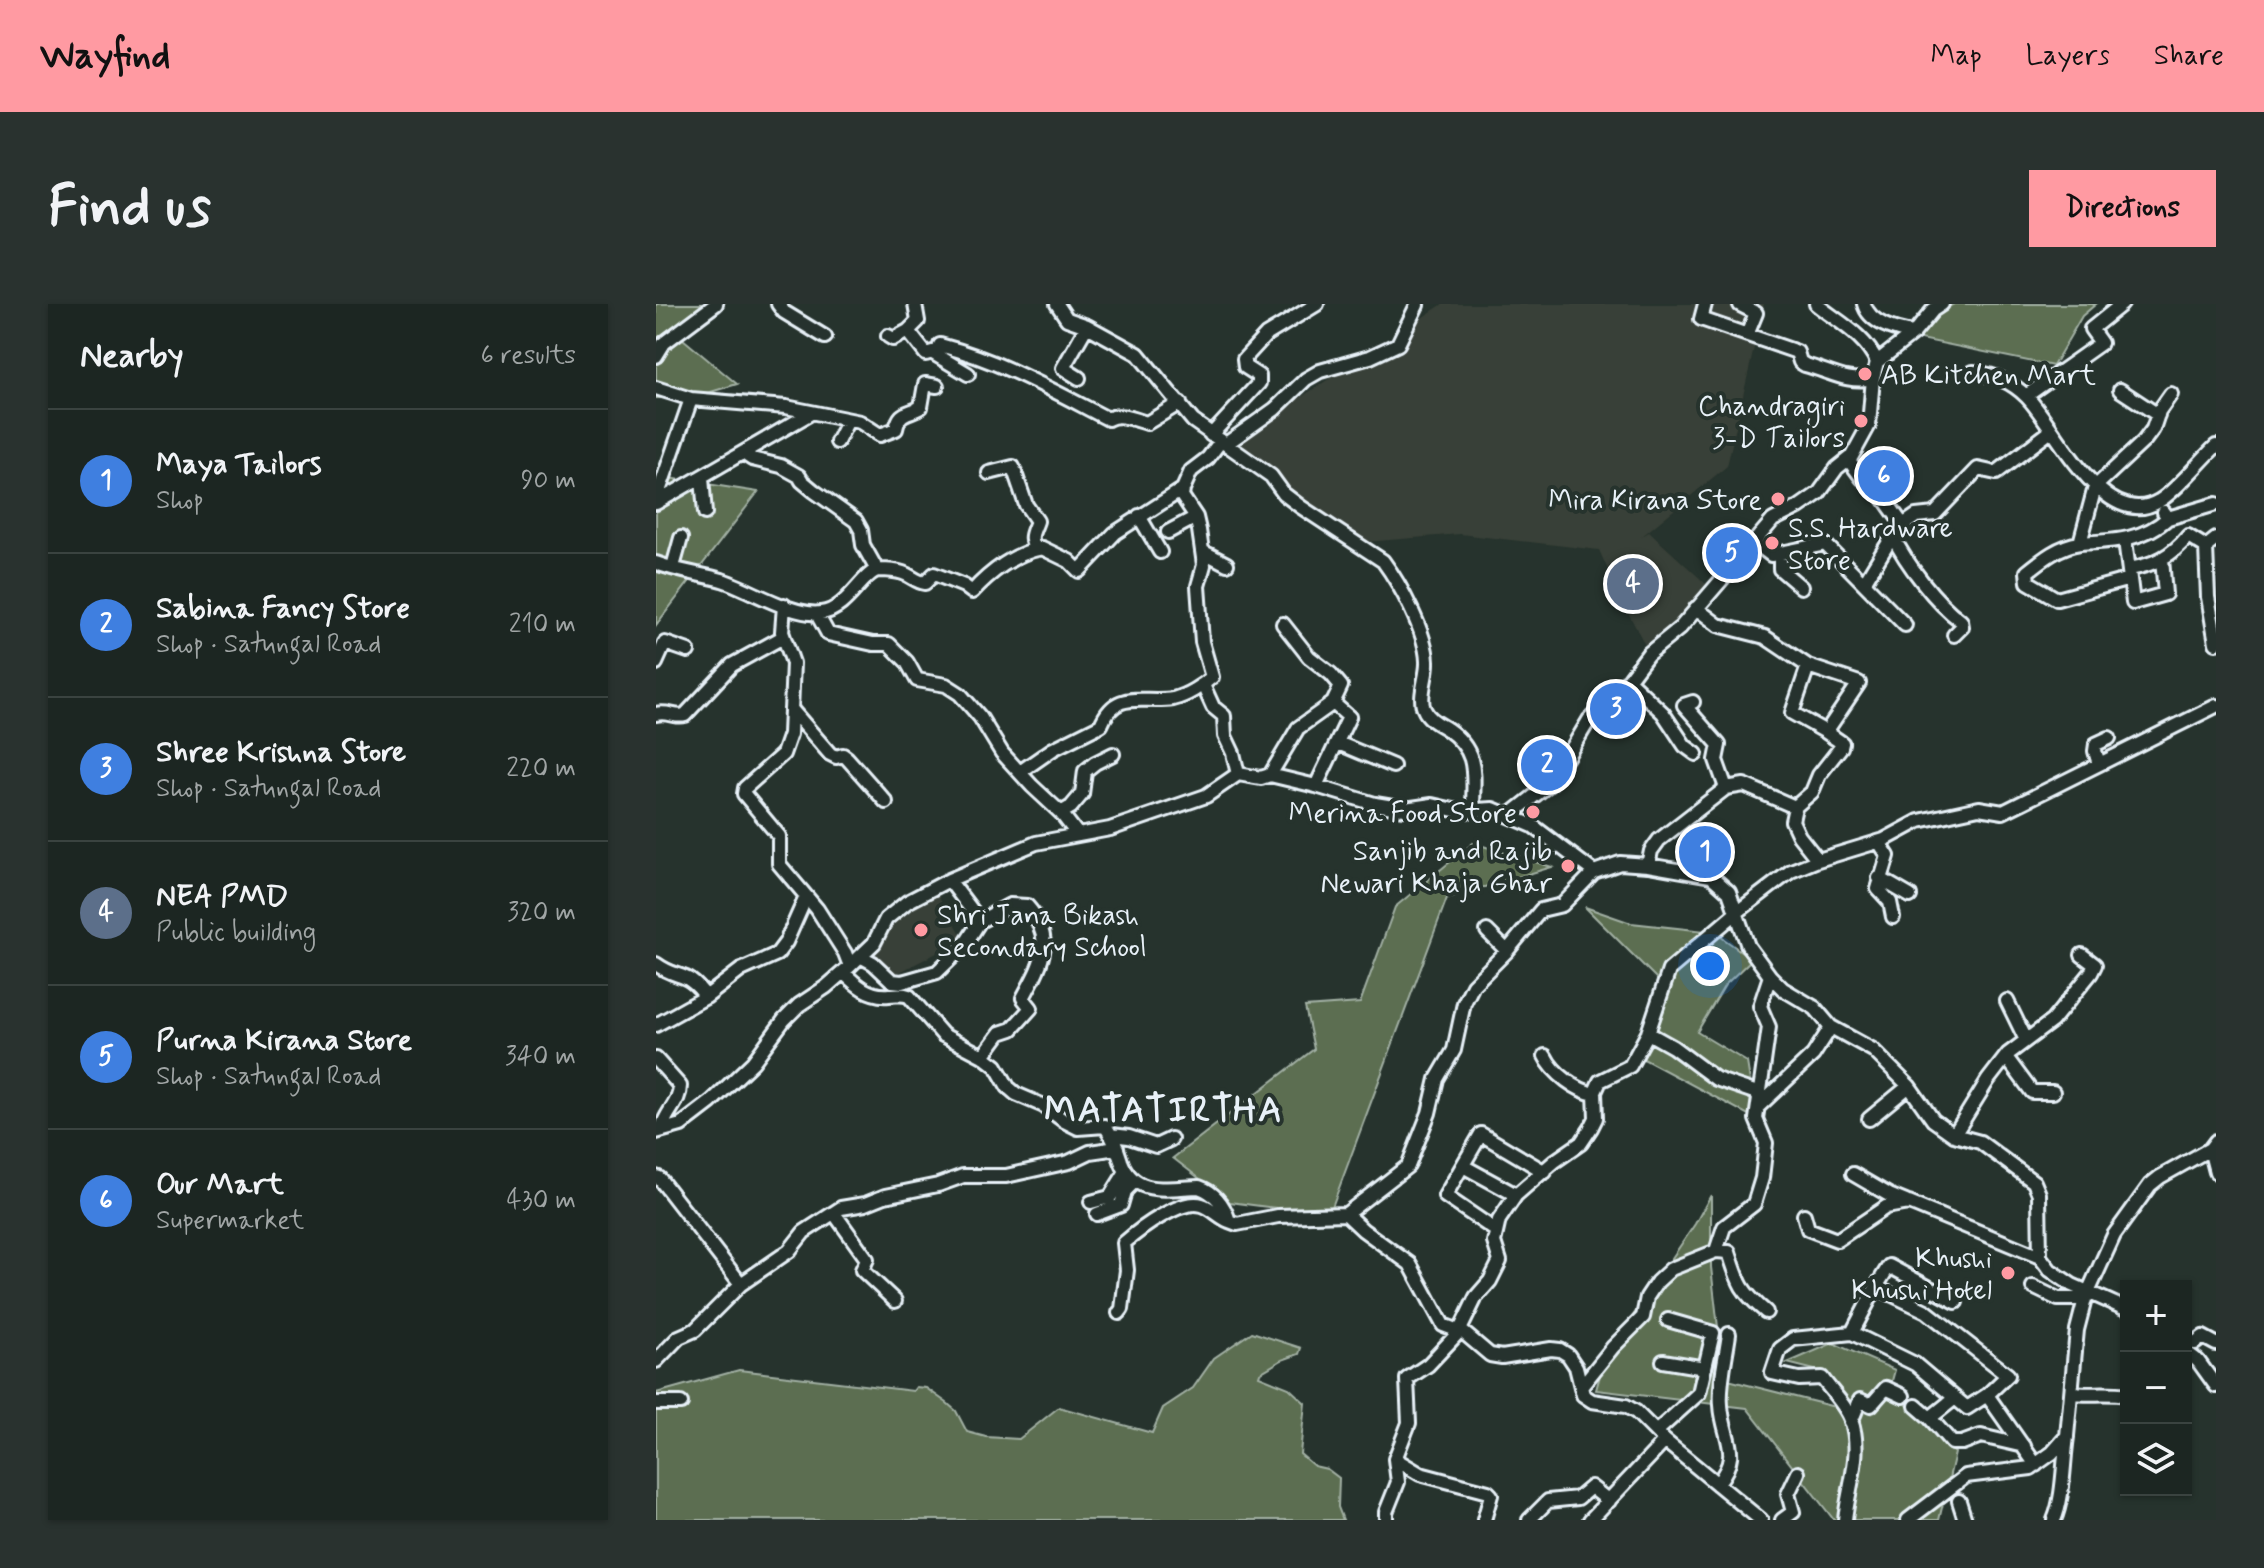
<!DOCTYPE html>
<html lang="en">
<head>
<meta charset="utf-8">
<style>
	:root { --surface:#1c2622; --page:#29322f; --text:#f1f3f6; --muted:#a0a5a5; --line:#3a4340; --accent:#ff9aa2 }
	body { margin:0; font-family:Mynerve,sans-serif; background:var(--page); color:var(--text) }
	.controls { position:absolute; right:24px; bottom:24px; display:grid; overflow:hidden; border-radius:0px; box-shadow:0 2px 6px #0004 }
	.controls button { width:72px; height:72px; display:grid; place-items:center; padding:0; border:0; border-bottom:2px solid var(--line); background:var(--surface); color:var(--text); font:40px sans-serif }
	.you { position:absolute; left:1054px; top:662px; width:28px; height:28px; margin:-20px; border:6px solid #fff; border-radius:50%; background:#1a73e8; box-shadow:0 0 0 12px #1a73e833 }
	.badge { display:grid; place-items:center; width:52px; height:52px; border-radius:50%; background:var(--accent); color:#fff; font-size:26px; font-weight:700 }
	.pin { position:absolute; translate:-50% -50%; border:4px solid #fff; box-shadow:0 2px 8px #0006 }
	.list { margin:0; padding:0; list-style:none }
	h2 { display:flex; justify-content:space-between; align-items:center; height:104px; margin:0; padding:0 32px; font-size:34px }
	h2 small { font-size:26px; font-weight:400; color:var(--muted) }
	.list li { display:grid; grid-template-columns:52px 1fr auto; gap:24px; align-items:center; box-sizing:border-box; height:144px; padding:0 32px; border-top:2px solid var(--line) }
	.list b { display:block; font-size:30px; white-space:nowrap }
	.list p { margin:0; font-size:26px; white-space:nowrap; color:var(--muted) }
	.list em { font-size:26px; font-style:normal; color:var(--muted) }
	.icon { flex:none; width:44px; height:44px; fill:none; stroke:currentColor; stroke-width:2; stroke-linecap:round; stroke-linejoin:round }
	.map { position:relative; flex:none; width:1560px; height:1216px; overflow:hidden; border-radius:0px }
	header { display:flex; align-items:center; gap:48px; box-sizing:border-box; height:112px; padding:0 40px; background:var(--accent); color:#111 }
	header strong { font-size:38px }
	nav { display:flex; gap:44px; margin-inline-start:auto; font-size:28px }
	.intro { display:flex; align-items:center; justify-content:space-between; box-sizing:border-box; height:192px; padding:0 48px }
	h1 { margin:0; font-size:56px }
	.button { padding:20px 36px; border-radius:0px; background:var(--accent); color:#111; font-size:28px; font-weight:700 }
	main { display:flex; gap:48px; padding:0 48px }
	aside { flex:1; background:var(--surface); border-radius:0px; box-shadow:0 2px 6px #0004 }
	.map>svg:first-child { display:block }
</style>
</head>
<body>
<header>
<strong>Wayfind</strong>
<nav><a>Map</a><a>Layers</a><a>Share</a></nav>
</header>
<div class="intro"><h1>Find us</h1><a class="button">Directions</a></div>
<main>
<aside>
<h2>Nearby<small>6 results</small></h2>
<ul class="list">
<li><span class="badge" style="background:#3f7fe0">1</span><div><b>Maya Tailors</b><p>Shop</p></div><em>90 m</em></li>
<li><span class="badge" style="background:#3f7fe0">2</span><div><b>Sabina Fancy Store</b><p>Shop · Satungal Road</p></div><em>210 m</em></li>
<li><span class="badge" style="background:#3f7fe0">3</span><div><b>Shree Krishna Store</b><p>Shop · Satungal Road</p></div><em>220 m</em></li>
<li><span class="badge" style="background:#5c6f8a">4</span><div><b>NEA PMD</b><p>Public building</p></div><em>320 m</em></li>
<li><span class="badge" style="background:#3f7fe0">5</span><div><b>Purna Kirana Store</b><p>Shop · Satungal Road</p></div><em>340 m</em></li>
<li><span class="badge" style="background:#3f7fe0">6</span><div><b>Our Mart</b><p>Supermarket</p></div><em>430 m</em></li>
</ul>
</aside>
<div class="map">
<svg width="1560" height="1216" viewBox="0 0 1560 1216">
	<rect width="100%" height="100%" fill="#26332d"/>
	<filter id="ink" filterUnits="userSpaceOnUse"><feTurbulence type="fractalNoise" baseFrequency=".0125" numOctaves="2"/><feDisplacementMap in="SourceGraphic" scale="16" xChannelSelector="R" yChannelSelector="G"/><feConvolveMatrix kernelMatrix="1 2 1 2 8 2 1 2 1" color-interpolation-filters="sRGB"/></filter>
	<g filter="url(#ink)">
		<path fill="#394037" d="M787,0H1108L1071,162L985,233L993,228L1050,280L1015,324L989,341L964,293L943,246L804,230L698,239L574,140Z
			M279,586L308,635L236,672L219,654V640L234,616Z"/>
		<path fill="#5c6e51" stroke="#a2b0a4" stroke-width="2" d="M0,0H52L21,30L81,80L35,94H0Z
			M1298,0H1440L1426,12L1397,62L1255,33L1280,9Z
			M0,172L102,188L0,321Z
			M817,539L896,563L791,594L673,911L574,898L517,854L658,745L649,703L704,699L739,603Z
			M929,603L975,619L1058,628L1096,655L1069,681L1041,728L1091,758L1100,815L980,751L1008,682Z
			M1055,891V963L1068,1075L1179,1103L1163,1067L1131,1059L1177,1039L1239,1066L1234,1084L1299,1149L1283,1216H1178L1091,1104L940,1086L949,1053L1039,920Z
			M596,1028L645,1044L643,1050L626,1056L604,1069L603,1072L633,1084L649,1099L644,1150L658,1162L671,1165L683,1174L682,1203L687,1216H0V1089L83,1066L257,1087L260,1083L270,1084L291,1099L300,1107L311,1128L330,1133L363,1135L403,1103L496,1129L507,1104L537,1084L558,1054Z"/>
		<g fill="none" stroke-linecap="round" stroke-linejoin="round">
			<g stroke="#e8f1f8" stroke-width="18">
				<path id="minor" d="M122,0L128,8L169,33
					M259,0L262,17L252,27L270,50L283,46L284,41C345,57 396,86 452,115C463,108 479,116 491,119L524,99
					M401,0L411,15L431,22L482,50L537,117L615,172L628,190L645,203L727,257C744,280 770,328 771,357C772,371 762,393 768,405C772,415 783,420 791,425C824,448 817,471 817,507
					M1049,0L1045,15L1141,48L1144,58L1149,61C1173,67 1191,80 1217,74
					M1160,0C1182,18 1209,31 1221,58
					M1208,0C1213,19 1240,27 1258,29
					M1084,1L1100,9L1091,31
					M232,32L237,35L252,27
					M277,49L312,70
					M0,52L8,39L60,0
					M1317,68C1338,71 1355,77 1371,93C1400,123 1448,230 1503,197C1518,189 1546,155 1560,142
					M423,74L407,64L431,22
					M0,84L35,95L130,103L204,118L224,131L240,125C244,106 251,111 265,103L269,80L281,82
					M1464,86L1502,111
					M1370,92L1445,39L1435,25L1466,0
					M555,131L603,79V72L589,63L588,55L610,31L661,0
					M181,138L192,116
					M570,140L619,105L650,75L664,67L714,53L742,40L761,1
					M87,149L96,155L125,162L143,172L146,177L158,187L200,217L205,226L207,241L221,266
					M1192,155L1206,174L1222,186L1247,221L1260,212L1279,210L1322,165L1340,169L1395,127
					M333,169L357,163L370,201L381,217C377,229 372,233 380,245
					M46,174L49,209
					M0,196L35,95
					M0,199L155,109
					M1508,208L1512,214L1560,200
					M483,212L504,248
					M512,228L540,213
					M1236,231C1250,259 1279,298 1305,317L1306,323L1298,331
					M1469,236L1474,275L1401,295L1372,278L1371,268C1387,255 1403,242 1424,239L1439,183L1488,137L1497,125L1503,107L1515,90
					M1098,238L1115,251L1169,240L1249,321
					M1424,239C1457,237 1486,237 1512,214
					M1550,243L1552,293L1560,339
					M546,247L571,260
					M1124,249V265L1145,283
					M0,259C21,267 44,270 66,276C94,285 137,313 165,309C192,306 207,267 223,266C230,266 241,267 247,269C256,272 260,278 269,279L278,270L308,282L316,288C334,268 359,249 386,244L413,257L423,267L459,229L527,185L535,167L552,154L564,138
					M17,263L25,234
					M1473,265C1498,261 1516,252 1532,232L1550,243L1560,235
					M1474,275L1477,299L1509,290L1506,255
					M1208,279L1239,228
					M1040,304L1062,321L1109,333L1152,362L1203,379L1170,428L1186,439L1185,443L1163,471L1156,488L1139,503L1136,517L1143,532L1162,556
					M161,310L172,330L217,340H233L251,358L261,376L290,381L304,390L324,413L346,449L376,482L405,509L422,531
					M0,359L9,339L32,347
					M1152,362L1136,409L1170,428
					M972,376L1007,409L1029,442L1040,450
					M547,381L557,403L568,412L569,432L577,449L582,470
					M1037,398L1028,401L1063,441L1060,456L1070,484
					M135,405L174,450L180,453L187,451L191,454L230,498
					M0,410C12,407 20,414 29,411L76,361L127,333
					M682,439L737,462
					M1443,460L1439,447L1440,440L1453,434
					M364,468L397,445L445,421C460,384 486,400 517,395C530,392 546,382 556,373L546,338L542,282L548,261L543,226L540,213L526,192L527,185
					M614,471L642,424L677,399L685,382L675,370L653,353L627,320
					M660,482L693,413L677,399
					M405,509L415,503L426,490L429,467L439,459L457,450
					M854,511L896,478L933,416L968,382L992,350L1024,324L1117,216L1143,203L1163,189L1181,164L1196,152L1213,121L1217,74L1221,58L1258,29L1277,6L1286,0
					M1223,538L1232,552L1222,585L1234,598L1237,613
					M992,561L995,547L1003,536L1070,484L1088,481L1139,503
					M1223,574L1254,592
					M293,576L324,617L354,601L371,602C401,636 385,660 367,694L375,704L356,725L344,729L327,752
					M831,627L851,647
					M206,653L217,659L236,677L246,678L281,668L308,642L324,617
					M0,660C23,677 30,665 50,693
					M194,662L218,639L230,615L251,598L293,576L380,539L454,525L550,492L582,470L605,474L614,471L660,482L719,500L749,505L776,501L802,507L837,505L877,522L938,568
					M187,668C200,681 213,693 233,691C242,691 245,689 253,692L287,731L327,752L340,762L352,783L360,790L388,802L408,817L422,824L449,822C457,832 461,845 465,857C478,893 511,884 543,883C560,889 568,901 573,917L581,920L622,912L690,910L707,926L754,960L787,1021L808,1029L834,1051L846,1053L895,1045L904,1046L912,1051L920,1063L927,1091L936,1097L970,1102L980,1108L1009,1137L1105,1216
					M1351,697L1370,736
					M0,721L50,693L85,666L121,650L130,638L150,593
					M992,729L1017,743L1060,775L1104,790
					M889,752C897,769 921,787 939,790
					M1350,753L1376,788H1397
					M0,755L24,782C24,799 10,807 5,826
					M1102,803L1157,751L1175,723
					M1213,815L1253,782
					M0,828L25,821L55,798L97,758L128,716L143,701L170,683L194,662L189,649L161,605L123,560V532L88,490L89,484L127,450L134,430L137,359L126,328L128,301
					M455,831L473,833L500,842L515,835
					M1298,831L1332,776L1352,750L1396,717L1435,669L1439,661L1426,651
					M1554,845L1560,868
					M807,862L860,891
					M1197,870L1233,891L1250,898
					M0,873L3,874L85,980L39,1026L23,1033L0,1057
					M435,898L454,893L469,869
					M178,909L211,955L206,966L239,997
					M441,910L465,901L469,887L477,879
					M690,910L752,862L773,809L781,775L798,746L808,699L817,681L851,647L885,606L906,601L938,568L964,559L992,561L1055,572L1073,588L1092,642L1114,672L1127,685L1159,704L1175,723L1217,746L1253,782L1277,816L1298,831L1324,838L1378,878L1383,890L1384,953L1394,966L1416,981L1470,1005
					M1148,911L1152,925L1181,936L1230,903L1253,899L1384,953
					M839,926L789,892L825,830L889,868
					M1060,947L1068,923L1098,900L1106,874L1110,839L1100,815L1113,723L1104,702L1114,672
					M85,980L133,947L148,928L185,904L209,900L229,892L282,881L307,872H350L413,858L434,848L461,844
					M1220,983L1233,962L1300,998
					M1377,983L1402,995H1429
					M463,1009L466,1005L471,966L468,939C484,925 525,894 546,901C556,904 563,913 573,917
					M1196,1029L1220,983L1270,1007L1352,1071L1331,1091L1380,1161
					M1530,1038L1539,1039L1547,1033L1560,1040
					M1530,1048L1542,1057L1560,1082
					M1007,1057L1049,1064
					M925,1083L957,1043L987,1013L991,993L1001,978L1015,965L1060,947L1073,948C1083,980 1084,986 1110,1008
					M1416,1089C1435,1091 1452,1088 1470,1091
					M0,1099H25
					M1260,1102L1274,1114L1299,1094
					M1274,1114L1296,1139H1306L1325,1132L1368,1142
					M1195,1118L1204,1096L1215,1101L1230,1084L1247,1092
					M1001,1127L1043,1089L1057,1029L1012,1016
					M739,1155L764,1170L832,1188L835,1191L828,1216
					M1061,1180C1087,1148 1067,1136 1065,1101C1063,1079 1070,1053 1073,1030
					M1303,1197L1309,1216
					M730,1216V1208L742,1178L739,1155L753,1119L751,1075L772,1061L803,1028L820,993L834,977L844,957L838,938L843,916L860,891L899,857L925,839L935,824L940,814L939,788L944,777L974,762L992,729L1013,666L1080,609L1135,567L1162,556L1228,536L1263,517L1323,504L1347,508L1560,402
					M873,1216L892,1197L922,1194L935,1183L953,1197
					M934,1216L1009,1137
					M1126,1216L1137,1208L1132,1190L1142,1169
					M1189,1216C1192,1183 1207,1149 1195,1116C1190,1101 1175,1087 1166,1074L1143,1075L1116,1069L1124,1045L1137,1035L1196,1029L1259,1060L1311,1104L1331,1091
					M1252,1216L1310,1172L1375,1164L1396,1149L1411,1132L1421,1026L1429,995L1458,931L1494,881L1504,873L1554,845L1560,837
					M1398,1216C1408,1193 1407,1159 1411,1133"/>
			</g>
			<use href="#minor" stroke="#26332d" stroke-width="12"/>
		</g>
	</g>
	<g fill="#ff9aa2" stroke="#26332d" stroke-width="3">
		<circle cx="1209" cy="70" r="8"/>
		<circle cx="1205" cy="117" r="8"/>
		<circle cx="1122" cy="195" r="8"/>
		<circle cx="1116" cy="239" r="8"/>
		<circle cx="877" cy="508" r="8"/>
		<circle cx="912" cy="562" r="8"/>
		<circle cx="265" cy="626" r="8"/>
		<circle cx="1352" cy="969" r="8"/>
	</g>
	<g text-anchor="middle" stroke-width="8" stroke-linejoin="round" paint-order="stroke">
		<g font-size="28" fill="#e8f1f8" stroke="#26332d" text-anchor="end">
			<text x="1225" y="80" text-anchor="start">AB Kitchen Mart</text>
			<text x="1189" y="111">Chandragiri<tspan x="1189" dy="32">3-D Tailors</tspan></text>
			<text x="1106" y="205">Mira Kirana Store</text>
			<text x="1132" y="233" text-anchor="start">S.S. Hardware<tspan x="1132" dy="32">Store</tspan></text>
			<text x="861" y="518">Merina Food Store</text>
			<text x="896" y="556">Sanjib and Rajib<tspan x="896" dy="32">Newari Khaja Ghar</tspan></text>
			<text x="281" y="620" text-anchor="start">Shri Jana Bikash<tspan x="281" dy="32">Secondary School</tspan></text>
			<text x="1336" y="963">Khushi<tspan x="1336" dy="32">Khushi Hotel</tspan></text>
		</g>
		<g font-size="36" font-weight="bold" letter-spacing="2" fill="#e8f1f8" stroke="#26332d">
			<text x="508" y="817">MATATIRTHA</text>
		</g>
	</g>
</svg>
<div class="controls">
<button>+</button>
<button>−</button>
<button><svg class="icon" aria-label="layers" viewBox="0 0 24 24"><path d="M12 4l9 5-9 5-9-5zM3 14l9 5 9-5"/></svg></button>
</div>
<div class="you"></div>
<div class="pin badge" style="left:1049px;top:548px;background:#3f7fe0">1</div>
<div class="pin badge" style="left:891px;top:461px;background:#3f7fe0">2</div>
<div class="pin badge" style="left:960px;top:405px;background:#3f7fe0">3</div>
<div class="pin badge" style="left:977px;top:280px;background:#5c6f8a">4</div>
<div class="pin badge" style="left:1076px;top:249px;background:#3f7fe0">5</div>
<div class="pin badge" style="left:1228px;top:172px;background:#3f7fe0">6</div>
</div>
</main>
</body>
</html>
